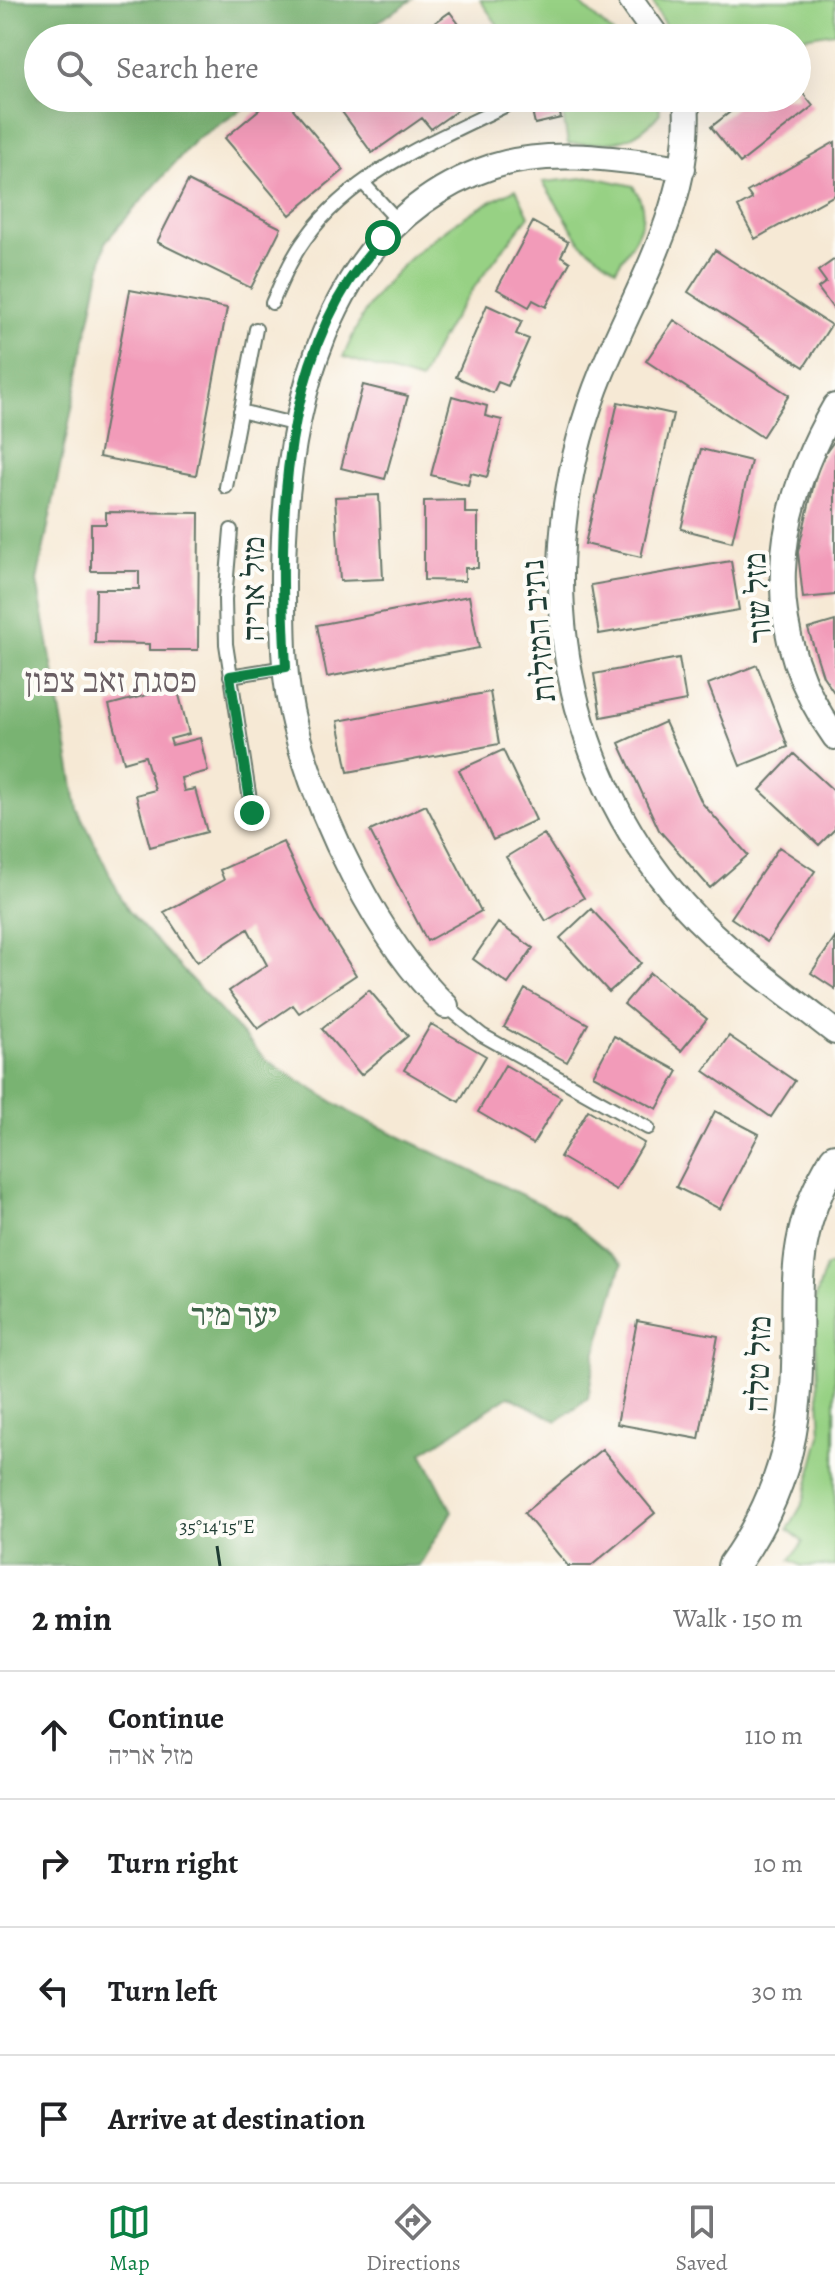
<!DOCTYPE html>
<html lang="en">
<head>
<meta charset="utf-8">
<style>
	:root { --surface:#fff; --page:#f6f6f6; --text:#202124; --muted:#757577; --line:#e0e0e0; --accent:#0b8043 }
	body { margin:0; font-family:Alegreya,"Frank Ruhl Libre",serif; background:var(--page); color:var(--text) }
	.stop { position:absolute; width:24px; height:24px; margin:-18px; border:6px solid #0b8043; border-radius:50%; background:#fff }
	.stop.end { background:#0b8043; border-color:#fff; box-shadow:0 2px 8px #0008 }
	.list { margin:0; padding:0; list-style:none }
	h2 { display:flex; justify-content:space-between; align-items:center; height:104px; margin:0; padding:0 32px; font-size:34px }
	h2 small { font-size:26px; font-weight:400; color:var(--muted) }
	.list li { display:grid; grid-template-columns:52px 1fr auto; gap:24px; align-items:center; box-sizing:border-box; height:128px; padding:0 32px; border-top:2px solid var(--line) }
	.list b { display:block; font-size:30px; white-space:nowrap }
	.list p { margin:0; font-size:26px; white-space:nowrap; color:var(--muted) }
	.list em { font-size:26px; font-style:normal; color:var(--muted) }
	.icon { flex:none; width:44px; height:44px; fill:none; stroke:currentColor; stroke-width:2; stroke-linecap:round; stroke-linejoin:round }
	.map { position:relative; flex:none; width:835px; height:1566px; overflow:hidden }
	.search { position:absolute; background:var(--surface); box-shadow:0 8px 32px #0002; left:24px; right:24px; top:24px; height:88px; display:flex; align-items:center; gap:20px; box-sizing:border-box; padding:0 28px; border-radius:44px; color:var(--muted); font-size:30px }
	.sheet { height:616px; background:var(--surface) }
	nav { display:flex; justify-content:space-around; align-items:center; box-sizing:border-box; height:112px; border-top:2px solid var(--line); background:var(--surface); font-size:22px; color:var(--muted) }
	nav a { display:grid; justify-items:center; gap:4px }
	nav .on { color:var(--accent) }
	.map>svg:first-child { display:block }
</style>
</head>
<body>
<div class="map">
<svg width="835" height="1566" viewBox="0 0 835 1566">
	<rect width="100%" height="100%" fill="#fdfcf7"/>
	<filter id="ink" filterUnits="userSpaceOnUse"><feTurbulence type="fractalNoise" baseFrequency=".0125" numOctaves="2"/><feDisplacementMap in="SourceGraphic" scale="16" xChannelSelector="R" yChannelSelector="G"/><feConvolveMatrix kernelMatrix="1 2 1 2 8 2 1 2 1" color-interpolation-filters="sRGB"/></filter>
	<filter id="wash" filterUnits="userSpaceOnUse"><feTurbulence type="fractalNoise" baseFrequency=".006" numOctaves="4" result="noise"/><feDisplacementMap in="SourceGraphic" scale="32" xChannelSelector="R" yChannelSelector="G"/><feGaussianBlur stdDeviation="1.8" result="paint"/><feColorMatrix in="noise" values="0 0 0 0 0 0 0 0 0 0 0 0 0 0 0 0 0 1.4 0 .05"/><feComposite in="paint" operator="in"/></filter>
	<g filter="url(#wash)">
		<rect width="100%" height="100%" fill="#f6e9d5"/>
		<path fill="#97d184" stroke="#5b875c" stroke-width="2" d="M480,0H576L618,38H507Z
			M652,0H835V32L797,38H671Z
			M560,98H658L660,113C632,147 608,143 568,144Z
			M593,177L633,186C656,219 633,239 616,269L581,243L543,182Z
			M516,189L529,216C488,269 445,319 421,381L343,357C351,340 358,322 368,307C403,254 460,215 516,189Z
			M835,1265V1566H802L790,1560L803,1542L788,1529L803,1503L821,1435L814,1303L826,1266Z"/>
		<path fill="#79b372" stroke="#4c7853" stroke-width="2" d="M0,0H412L353,38H38V98H260L195,140L106,241L37,581L78,809L127,910L266,1060L353,1114L562,1214L622,1264L596,1352L588,1398L557,1421L509,1396L422,1453L452,1511L419,1566H0Z"/>
		<g id="blocks">
			<path fill="#f29bb9" d="M450,12L469,38H413Z
				M797,86L813,106L740,163L711,127L748,98H797Z
				M273,98H284L344,170L290,215L225,138Z
				M332,98H475L431,129L422,118L372,153Z
				M529,98H556L561,118L535,124Z
				M835,142V195L755,239L738,207L752,199L747,192Z
				M188,181L281,228L251,288L157,242Z
				M533,222L568,242L561,256L570,262L546,307L533,300L529,307L497,289Z
				M715,250L831,325L804,367L688,292Z
				M835,259V311L818,288L826,282L818,271Z
				M130,290L227,308L196,475L99,457Z
				M487,305L522,321L516,334L529,339L508,386L498,382L493,393L456,377Z
				M674,320L789,395L762,437L646,361Z
				M363,385L408,396L385,479L341,468Z
				M452,396L487,406L485,416L502,420L487,477L471,473L468,485L431,475Z
				M618,402L673,414L641,557L585,544Z
				M835,440V595L803,598L798,552L819,462Z
				M701,449L751,461L732,542L681,529Z
				M379,495L383,579L340,581L335,497Z
				M465,500V513H478V568H465V581L424,580V501Z
				M106,512L199,513L198,650H149V644L95,643L96,589H139V571H91V524H106Z
				M731,561L739,610L599,634L591,585Z
				M469,596L479,648L327,677L317,625Z
				M835,621V694L823,676L808,629Z
				M679,658L686,701L601,717L594,674Z
				M757,665L788,747L740,766L708,684Z
				M177,687L189,734L170,739L172,745L200,738L208,771L181,778L184,791L195,789L207,832L150,847L136,795L155,790L145,756L124,762L109,705Z
				M490,692L499,744L348,772L338,721Z
				M665,722L702,803L748,855L710,888L659,830L619,743Z
				M503,750L536,820L493,840L459,770Z
				M794,754L835,792V829L819,845L760,790Z
				M426,805L481,911L427,941L370,831Z
				M544,834L584,898L546,921L506,857Z
				M283,842L317,913L356,975L299,1013L293,1005L258,1029L229,991L267,965L248,929L197,962L164,912L224,880L220,870Z
				M779,847L815,871L767,942L731,918Z
				M591,909L641,963L609,992L560,938Z
				M498,923L533,948L508,984L473,959Z
				M835,938V989L811,973Z
				M650,973L707,1019L681,1051L624,1004Z
				M525,989L588,1024L567,1062L504,1027Z
				M369,990L408,1036L361,1075L322,1029Z
				M431,1024L486,1056L459,1102L404,1070Z
				M614,1036L678,1071L657,1109L593,1075Z
				M729,1036L795,1081L771,1117L704,1071Z
				M505,1065L561,1097L533,1144L478,1112Z
				M588,1110L644,1143L616,1190L560,1157Z
				M715,1111L759,1134L720,1209L676,1187Z
				M637,1321L718,1336L699,1439L617,1424Z
				M602,1449L655,1513L591,1566H568L524,1513Z"/>
		</g>
	</g>
	<g filter="url(#ink)">
		<use href="#blocks" fill-opacity="0" stroke="#6a796c" stroke-width="2"/>
		<g fill="none" stroke-linecap="round" stroke-linejoin="round">
			<g stroke="#6a796c" stroke-width="16">
				<path id="service" d="M364,184L400,223
					M272,303C282,281 291,258 306,238C354,170 443,137 515,101
					M240,411L297,425
					M226,487L256,329
					M231,530L225,599L226,644L252,813
					M230,676L286,667
					M446,1006L482,1035L648,1128"/>
			</g>
			<g stroke="#6a796c" stroke-width="28">
				<path id="minor" d="M631,0L658,38
					M686,98C694,198 639,283 602,372C531,545 551,743 671,890C715,945 780,988 835,1032
					M835,406C772,514 759,631 835,737
					M446,1006C378,942 319,818 295,727C282,678 283,626 283,576C284,421 322,224 491,167C551,147 621,160 683,168"/>
			</g>
			<g stroke="#6a796c" stroke-width="34">
				<path id="tertiary" d="M733,1566C768,1517 790,1462 795,1402C804,1309 781,1245 835,1159"/>
			</g>
			<use href="#service" stroke="#fff" stroke-width="12"/>
			<use href="#minor" stroke="#fff" stroke-width="24"/>
			<use href="#tertiary" stroke="#fff" stroke-width="30"/>
		</g>
	</g>
	<g fill="none" stroke-linecap="round" stroke-linejoin="round" filter="url(#ink)">
		<path stroke="#0b8043" stroke-width="10" d="M252,813L230,676L286,667C279,540 278,392 349,281C359,266 372,252 383,238"/>
	</g>
	<path fill="none" stroke="#1f3d34" stroke-width="3" d="M217,1546L220,1566"/>
	<g text-anchor="middle" stroke-width="8" stroke-linejoin="round" paint-order="stroke">
		<g font-size="32" fill="#1f3d34" stroke="#fdfcf7">
			<text transform="translate(253 589) rotate(-90)" y="11">מזל אריה</text>
			<text transform="translate(757 598) rotate(-94)" y="11">מזל שור</text>
			<text transform="translate(538 631) rotate(-95)" y="11">נתיב המזלות</text>
			<text transform="translate(758 1364) rotate(-88)" y="11">מזל טלה</text>
		</g>
		<g font-size="32" fill="#3d6248" stroke="#fdfcf7">
			<text x="234" y="1325">יער מיר</text>
		</g>
		<g font-size="34" fill="#695e63" stroke="#fdfcf7">
			<text x="111" y="692">פסגת זאב צפון</text>
		</g>
	</g>
	<g font-size="20" text-anchor="middle" fill="#1f3d34" stroke="#fdfcf7" stroke-width="8" stroke-linejoin="round" paint-order="stroke">
		<text x="217" y="1533">35°14'15"E</text>
	</g>
</svg>
<div class="stop" style="left:383px;top:238px"></div>
<div class="stop end" style="left:252px;top:813px"></div>
<div class="search"><svg class="icon" aria-label="search" viewBox="0 0 24 24"><circle cx="10" cy="10" r="6"/><path d="M15 15l6 6"/></svg>Search here</div>
</div>
<section class="sheet">
<h2>2 min<small>Walk · 150 m</small></h2>
<ul class="list">
<li><svg class="icon" aria-label="ahead" viewBox="0 0 24 24"><path d="M12 20V5M6 11l6-6 6 6"/></svg><div><b>Continue</b><p>מזל אריה</p></div><em>110 m</em></li>
<li><svg class="icon" aria-label="right" viewBox="0 0 24 24"><path d="M7 20v-9h11M14 6l5 5-5 5"/></svg><div><b>Turn right</b></div><em>10 m</em></li>
<li><svg class="icon" aria-label="left" viewBox="0 0 24 24"><path d="M17 20v-9H6M10 6l-5 5 5 5"/></svg><div><b>Turn left</b></div><em>30 m</em></li>
<li><svg class="icon" aria-label="arrive" viewBox="0 0 24 24"><path d="M6 21V4h12l-3 4 3 4H6"/></svg><div><b>Arrive at destination</b></div></li>
</ul>
</section>
<nav>
<a class="on"><svg class="icon" aria-label="map" viewBox="0 0 24 24"><path d="M3 6l6-2 6 2 6-2v14l-6 2-6-2-6 2zM9 4v14M15 6v14"/></svg>Map</a>
<a><svg class="icon" aria-label="directions" viewBox="0 0 24 24"><path d="M12 3l9 9-9 9-9-9zM9 14v-3h6M13 9l2 2-2 2"/></svg>Directions</a>
<a><svg class="icon" aria-label="saved" viewBox="0 0 24 24"><path d="M7 4h10v16l-5-4-5 4z"/></svg>Saved</a>
</nav>
</body>
</html>
